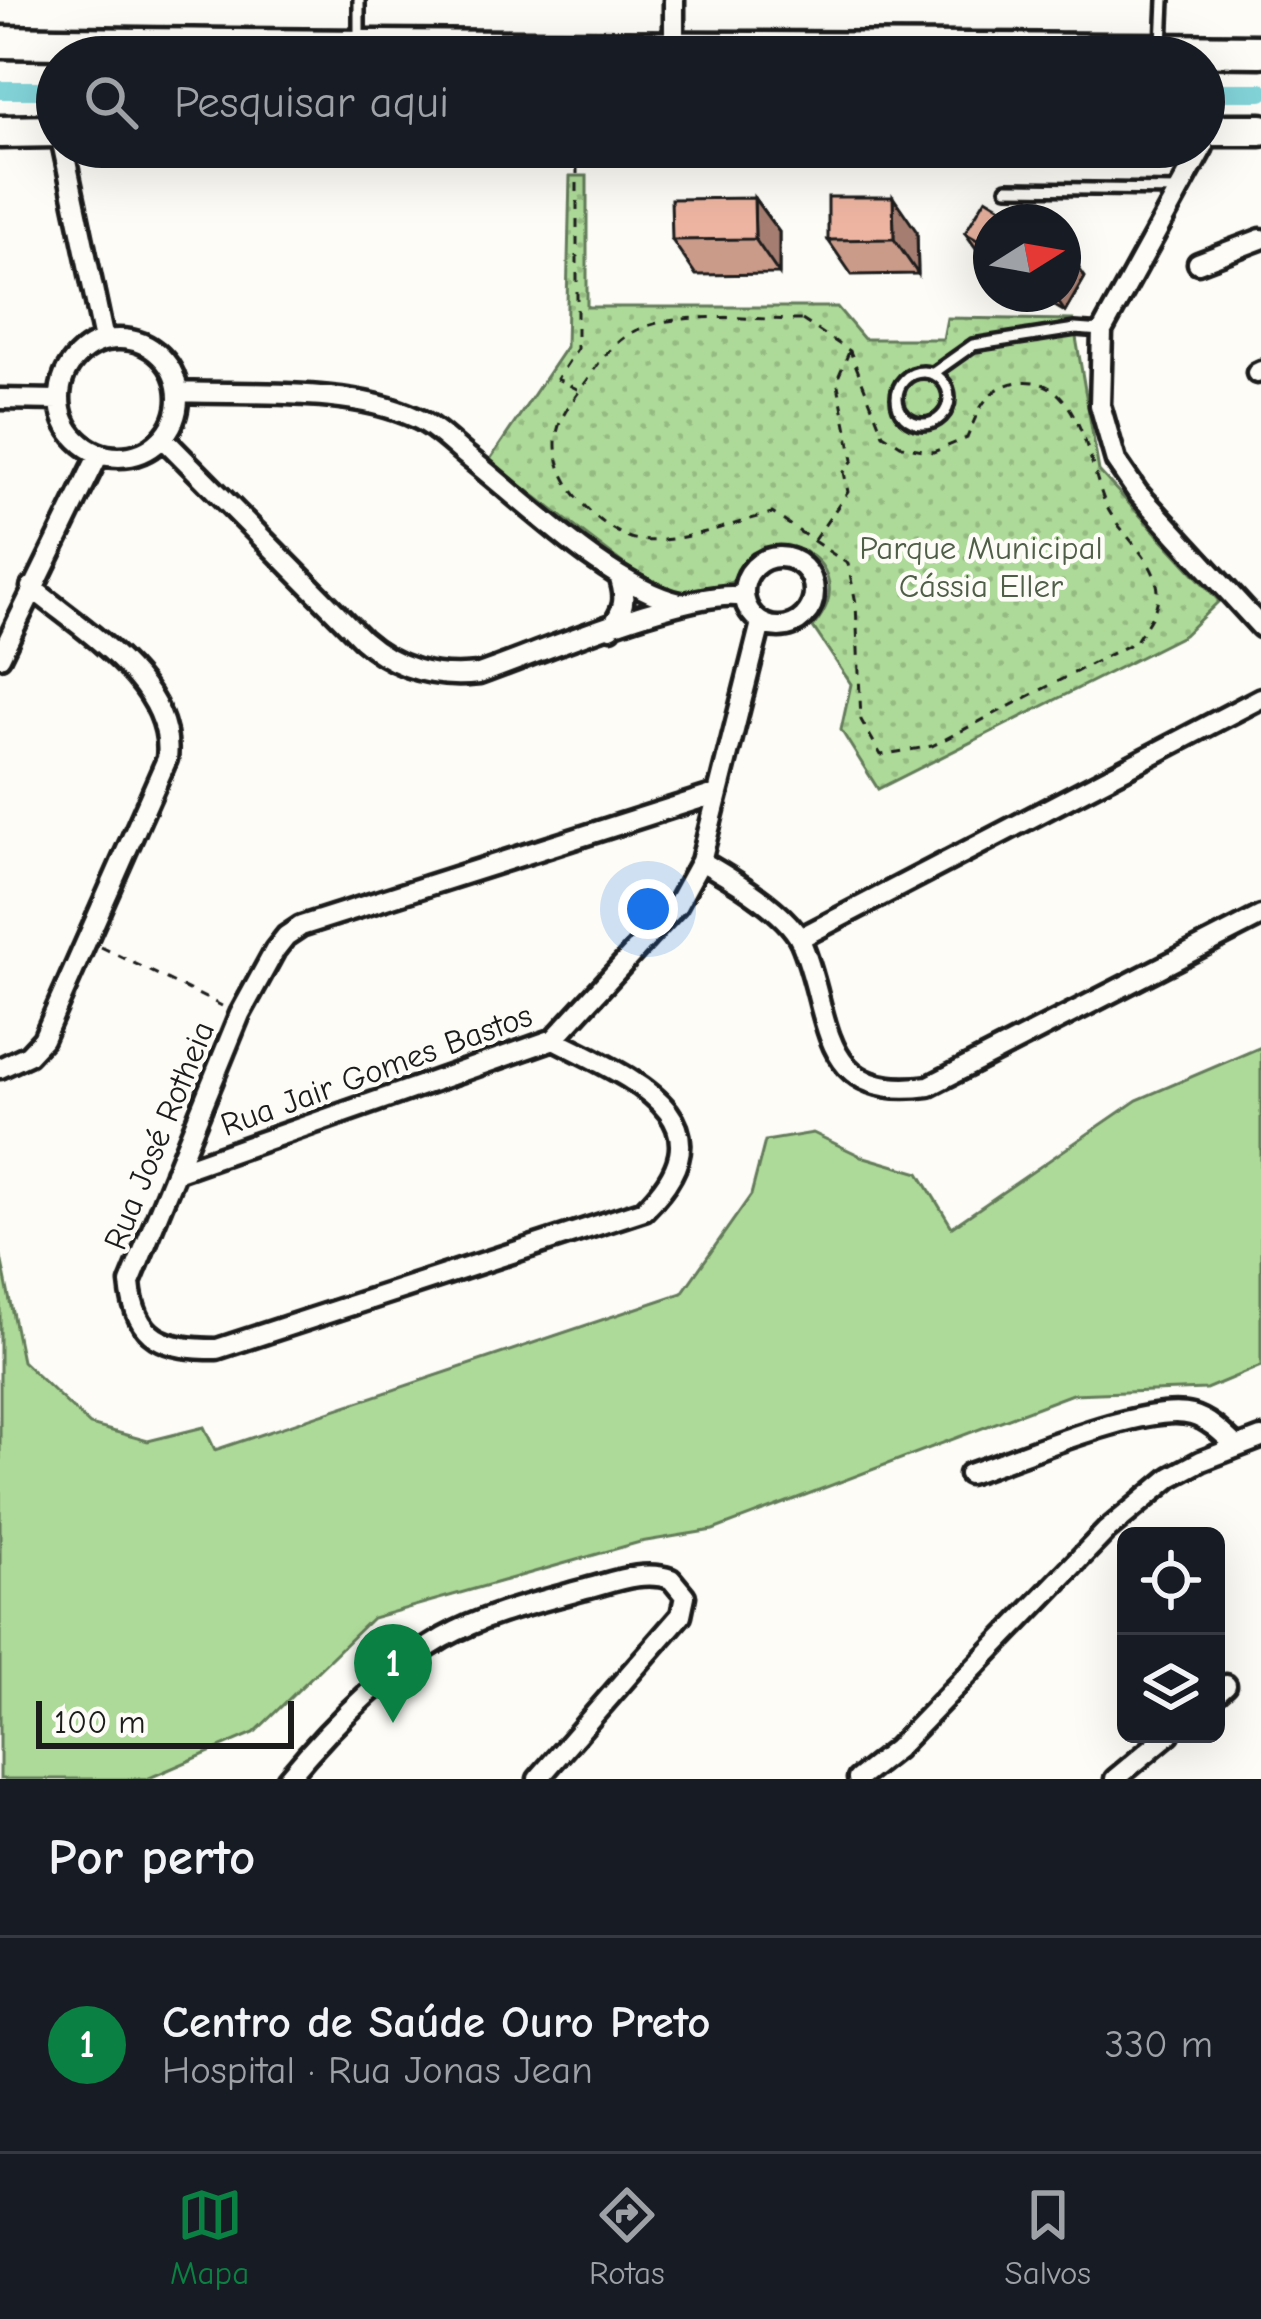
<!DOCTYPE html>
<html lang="pt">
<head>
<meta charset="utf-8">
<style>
	:root { --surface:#171b24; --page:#242831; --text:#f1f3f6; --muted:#9ea1a6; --line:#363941; --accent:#0b8043 }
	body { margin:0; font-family:"Comic Neue",sans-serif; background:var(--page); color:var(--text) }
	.controls { position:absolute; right:36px; bottom:36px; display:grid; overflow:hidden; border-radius:18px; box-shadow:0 12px 48px #0002 }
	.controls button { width:108px; height:108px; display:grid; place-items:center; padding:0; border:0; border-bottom:3px solid var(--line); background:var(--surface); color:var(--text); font:60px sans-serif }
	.compass { position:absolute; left:973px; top:204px; width:108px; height:108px; border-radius:50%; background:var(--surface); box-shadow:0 12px 48px #0002; rotate:79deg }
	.scale { position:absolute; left:36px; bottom:30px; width:258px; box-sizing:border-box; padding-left:12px; border:6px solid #1c1c1c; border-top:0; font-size:33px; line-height:42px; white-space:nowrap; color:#1c1c1c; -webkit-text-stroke:9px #fdfcf7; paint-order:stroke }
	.you { position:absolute; left:648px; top:909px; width:42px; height:42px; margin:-30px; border:9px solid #fff; border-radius:50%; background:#1a73e8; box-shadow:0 0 0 18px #1a73e833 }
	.badge { display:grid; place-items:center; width:78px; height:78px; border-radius:50%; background:var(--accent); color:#fff; font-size:39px; font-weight:700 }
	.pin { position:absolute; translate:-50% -99px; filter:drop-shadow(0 3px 6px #0008) }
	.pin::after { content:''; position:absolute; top:63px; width:42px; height:36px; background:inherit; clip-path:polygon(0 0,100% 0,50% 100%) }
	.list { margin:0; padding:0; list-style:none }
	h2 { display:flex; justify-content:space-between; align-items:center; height:156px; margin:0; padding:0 48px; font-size:51px }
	h2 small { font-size:39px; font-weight:400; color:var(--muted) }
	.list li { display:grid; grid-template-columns:78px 1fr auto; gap:36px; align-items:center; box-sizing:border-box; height:216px; padding:0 48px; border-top:3px solid var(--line) }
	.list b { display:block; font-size:45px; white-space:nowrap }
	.list p { margin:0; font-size:39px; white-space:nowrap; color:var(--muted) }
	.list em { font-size:39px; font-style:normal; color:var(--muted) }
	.icon { flex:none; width:66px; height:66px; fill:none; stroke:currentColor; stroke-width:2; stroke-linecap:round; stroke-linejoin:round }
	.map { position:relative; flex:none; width:1261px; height:1779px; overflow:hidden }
	.search { position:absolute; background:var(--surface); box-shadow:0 12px 48px #0002; left:36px; right:36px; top:36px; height:132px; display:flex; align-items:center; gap:30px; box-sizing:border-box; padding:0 42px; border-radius:66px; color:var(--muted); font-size:45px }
	.sheet { height:372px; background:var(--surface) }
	nav { display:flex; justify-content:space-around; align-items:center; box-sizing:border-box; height:168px; border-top:3px solid var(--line); background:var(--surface); font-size:33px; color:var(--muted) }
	nav a { display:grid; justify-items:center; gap:6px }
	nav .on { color:var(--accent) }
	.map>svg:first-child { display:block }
</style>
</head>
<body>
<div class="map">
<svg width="1261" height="1779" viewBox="0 0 1261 1779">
	<defs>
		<pattern id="park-dots" width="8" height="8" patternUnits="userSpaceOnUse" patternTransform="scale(3)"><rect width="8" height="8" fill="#adda98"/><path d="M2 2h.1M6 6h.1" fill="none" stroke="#94ba82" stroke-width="1.8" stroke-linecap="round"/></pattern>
	</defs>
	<rect width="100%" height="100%" fill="#fdfcf7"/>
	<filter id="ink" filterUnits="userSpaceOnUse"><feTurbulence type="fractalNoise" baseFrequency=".00833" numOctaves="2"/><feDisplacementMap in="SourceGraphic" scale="24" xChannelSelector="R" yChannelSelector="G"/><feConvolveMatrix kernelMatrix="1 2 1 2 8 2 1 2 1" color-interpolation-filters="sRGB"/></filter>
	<g filter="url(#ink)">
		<path fill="#adda98" stroke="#647b5a" stroke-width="3" d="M1261,1047V1366L1206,1389L1072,1394L713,1530L640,1542L372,1618L254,1733L147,1779H0V1252L22,1361L90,1425L148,1441L204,1427L215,1450L682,1293L751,1195L765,1141L813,1133L861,1156L919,1173L952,1227L1137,1100Z"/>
		<path fill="url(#park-dots)" stroke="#647b5a" stroke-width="3" d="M570,176H587V307H837L864,339H943L947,318L1073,320L1099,471L1219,601L1184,635L878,789L841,730L851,684L813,627C825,612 834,596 827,576C818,551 788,540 765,552C750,559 746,575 731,582C706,593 685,598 659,591L489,461L566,347Z"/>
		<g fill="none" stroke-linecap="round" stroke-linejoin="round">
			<path stroke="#82d3d8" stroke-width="18" d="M0,90H57
				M1204,92H1261"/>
			<g stroke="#1c1c1c" stroke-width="18">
				<path id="service" d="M359,43V0
					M1162,45L1164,0
					M1007,188L1180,190
					M897 398a26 26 0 1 1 52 0a26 26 0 1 1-52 0Z
					M932,374L973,345L1075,329L1102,331"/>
			</g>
			<g stroke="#1c1c1c" stroke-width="27">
				<path id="minor" d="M674,0V55
					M63,147L104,340
					M1203,147L1102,331L1100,405L1116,461L1138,493L1261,627
					M1198,263L1261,239
					M60 398a59 59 0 1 1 118 0a59 59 0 1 1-118 0Z
					M1257,373L1261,371
					M178,392C251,395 351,387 416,418C435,426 452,444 468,457C525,502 611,587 680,603
					M0,399L59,400
					M163,438L362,639C396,669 434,679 479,674C533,655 697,586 743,597
					M744 592a35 35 0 1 1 70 0a35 35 0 1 1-70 0Z
					M611,628C624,609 627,599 619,576
					M0,657L99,454
					M701,861C729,877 788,912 801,942C833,1015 815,1102 929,1086L1261,916
					M800,938L1261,698
					M554,1039C627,1077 738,1118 644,1210L217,1349C165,1349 135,1341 130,1283L240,1014L275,950L286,936L301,926L715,794
					M0,1068L28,1055L43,1039L167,759C176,684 82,630 31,587
					M175,1172L554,1039L677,905L701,861L761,623
					M969,1474C1018,1458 1146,1402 1192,1415C1210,1420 1224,1435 1237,1447
					M1216,1694L1226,1685
					M287,1779C330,1727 384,1672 443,1638C486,1614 535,1603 582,1590C611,1583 642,1569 671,1579L685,1596L681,1615L538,1779
					M858,1779L896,1749L1106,1531L1171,1477L1201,1461L1261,1438
					M1115,1779L1169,1734"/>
			</g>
			<g stroke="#1c1c1c" stroke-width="39">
				<path id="primary" d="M0,42C420,49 841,47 1261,51
					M1204,130H1261
					M0,132L57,131"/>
			</g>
			<path stroke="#1c1c1c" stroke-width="3" stroke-dasharray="9 9" stroke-linecap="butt" d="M577,147V349L557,379L579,390
				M802,320L850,351L883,434L902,446L933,452L967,438C978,411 986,386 1019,382C1080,374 1088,464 1106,505C1119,534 1156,559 1158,591C1159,611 1146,625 1136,641L932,746L881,755L861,720L856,603L848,564L772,513C737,522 660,551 628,537C590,521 546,473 558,429C562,413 576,396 586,382C599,362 614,340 637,330C680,310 754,320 802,320Z
				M814,540L848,492L844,472L853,460L837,380L849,352
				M101,947L222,1006"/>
			<use href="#service" stroke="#fdfcf7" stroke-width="9"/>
			<use href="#minor" stroke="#fdfcf7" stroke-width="18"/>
			<use href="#primary" stroke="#fdfcf7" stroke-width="30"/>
		</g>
		<path fill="#cb9b8a" stroke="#1c1c1c" stroke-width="3" d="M754,198L779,232V274L696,275L672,240Z
			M991,222V269L965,233Z
			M917,232L918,274L852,275L828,240Z
			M1085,277L1065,312L1034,294H1063Z"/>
		<path fill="#a57e71" stroke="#1c1c1c" stroke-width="3" d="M893,197L917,232L918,274L894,239Z
			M754,198L779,232V274L755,239Z
			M1063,245L1085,277L1065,312L1053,294H1063Z"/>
		<path fill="#ecb4a1" stroke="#1c1c1c" stroke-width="3" d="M828,197H893L894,239L828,240Z
			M754,198L755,239L672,240L671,199Z
			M986,198L1026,222H991V248L965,233Z"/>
	</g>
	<g text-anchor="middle" stroke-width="9" stroke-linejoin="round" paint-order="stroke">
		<g font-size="33" fill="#4f5e47" stroke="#fdfcf7">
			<text x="981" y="559">Parque Municipal<tspan x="981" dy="38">Cássia Eller</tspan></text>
		</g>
		<g font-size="33" fill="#1c1c1c" stroke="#fdfcf7">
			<text transform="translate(376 1069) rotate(-20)" y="12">Rua Jair Gomes Bastos</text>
			<text transform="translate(158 1135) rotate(-68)" y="12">Rua José Rotheia</text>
		</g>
	</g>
</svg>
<div class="controls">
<button><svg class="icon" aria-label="locate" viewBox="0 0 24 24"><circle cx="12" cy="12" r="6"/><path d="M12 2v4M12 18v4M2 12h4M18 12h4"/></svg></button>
<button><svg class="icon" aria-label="layers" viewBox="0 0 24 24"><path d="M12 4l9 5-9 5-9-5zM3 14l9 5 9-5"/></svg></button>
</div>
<svg class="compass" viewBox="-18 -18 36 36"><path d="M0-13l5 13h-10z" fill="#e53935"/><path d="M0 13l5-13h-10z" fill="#9ea1a6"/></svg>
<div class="scale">100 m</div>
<div class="you"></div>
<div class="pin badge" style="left:393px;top:1723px">1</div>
<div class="search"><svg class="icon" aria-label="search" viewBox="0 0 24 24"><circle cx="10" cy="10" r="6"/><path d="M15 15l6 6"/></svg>Pesquisar aqui</div>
</div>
<section class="sheet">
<h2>Por perto<small></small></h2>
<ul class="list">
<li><span class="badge">1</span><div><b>Centro de Saúde Ouro Preto</b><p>Hospital · Rua Jonas Jean</p></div><em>330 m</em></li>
</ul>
</section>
<nav>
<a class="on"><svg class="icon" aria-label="map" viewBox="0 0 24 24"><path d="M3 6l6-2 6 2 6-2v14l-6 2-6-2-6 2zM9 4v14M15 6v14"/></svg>Mapa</a>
<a><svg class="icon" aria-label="directions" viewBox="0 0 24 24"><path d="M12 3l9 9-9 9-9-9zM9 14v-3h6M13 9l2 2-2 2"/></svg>Rotas</a>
<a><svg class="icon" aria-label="saved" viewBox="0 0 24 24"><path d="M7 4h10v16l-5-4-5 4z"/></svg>Salvos</a>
</nav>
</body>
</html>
